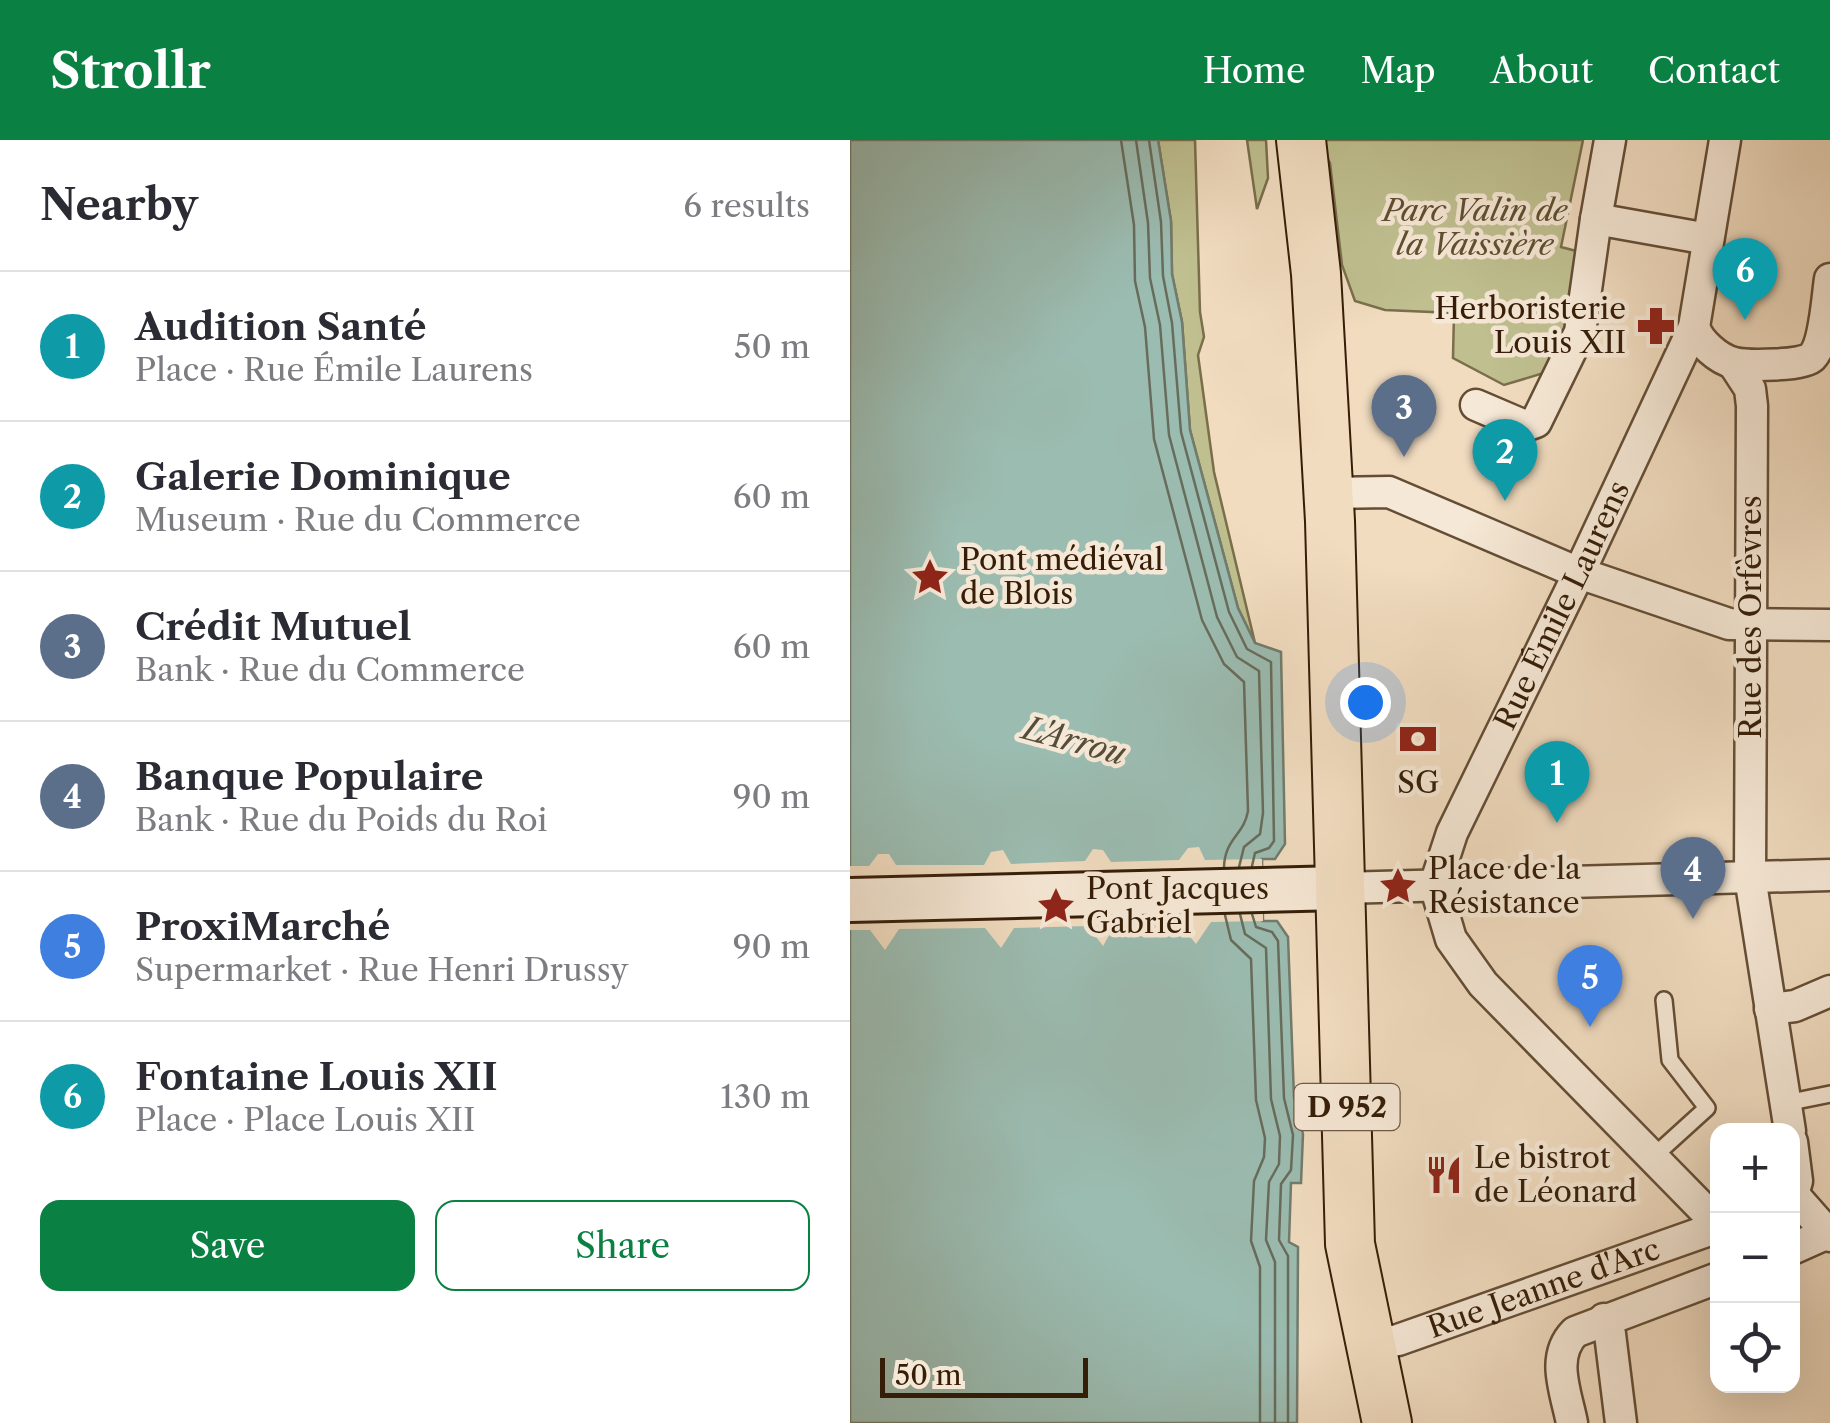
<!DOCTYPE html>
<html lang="en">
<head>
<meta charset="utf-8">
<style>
	:root { --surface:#fff; --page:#f7f7f7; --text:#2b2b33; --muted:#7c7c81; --line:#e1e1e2; --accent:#0b8043 }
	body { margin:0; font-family:"Libre Caslon Text",serif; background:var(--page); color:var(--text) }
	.controls { position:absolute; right:30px; bottom:30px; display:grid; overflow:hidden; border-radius:20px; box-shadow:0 10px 40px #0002 }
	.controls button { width:90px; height:90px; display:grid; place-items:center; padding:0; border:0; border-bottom:2px solid var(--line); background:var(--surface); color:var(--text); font:50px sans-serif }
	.scale { position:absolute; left:30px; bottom:25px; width:208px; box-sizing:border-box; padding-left:10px; border:5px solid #351d07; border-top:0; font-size:28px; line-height:35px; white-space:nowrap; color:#351d07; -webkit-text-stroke:8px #f6e8d6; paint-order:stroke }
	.you { position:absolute; left:515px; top:562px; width:35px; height:35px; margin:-25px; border:8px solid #fff; border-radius:50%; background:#1a73e8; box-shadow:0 0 0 15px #1a73e833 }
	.badge { display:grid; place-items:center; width:65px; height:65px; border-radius:50%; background:var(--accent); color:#fff; font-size:32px; font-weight:700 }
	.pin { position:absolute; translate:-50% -82px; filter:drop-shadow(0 2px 5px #0008) }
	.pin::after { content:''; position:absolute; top:52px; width:35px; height:30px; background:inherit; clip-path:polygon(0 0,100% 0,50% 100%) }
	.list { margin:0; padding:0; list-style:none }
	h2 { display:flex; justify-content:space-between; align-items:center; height:130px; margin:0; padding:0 40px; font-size:42px }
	h2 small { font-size:32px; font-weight:400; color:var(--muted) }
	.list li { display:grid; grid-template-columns:65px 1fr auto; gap:30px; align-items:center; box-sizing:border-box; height:150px; padding:0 40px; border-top:2px solid var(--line) }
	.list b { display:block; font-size:38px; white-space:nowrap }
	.list p { margin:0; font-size:32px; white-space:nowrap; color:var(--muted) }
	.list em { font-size:32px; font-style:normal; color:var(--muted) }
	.actions { display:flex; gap:20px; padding:30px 40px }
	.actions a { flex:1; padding:22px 0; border:2px solid var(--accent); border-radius:20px; text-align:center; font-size:35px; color:var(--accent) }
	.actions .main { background:var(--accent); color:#fff }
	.icon { flex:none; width:55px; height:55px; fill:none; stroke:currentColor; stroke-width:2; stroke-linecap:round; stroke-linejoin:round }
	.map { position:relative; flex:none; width:980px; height:1283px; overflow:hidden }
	header { display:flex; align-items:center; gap:60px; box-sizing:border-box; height:140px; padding:0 50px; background:var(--accent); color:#fff }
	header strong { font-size:48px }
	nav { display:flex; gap:55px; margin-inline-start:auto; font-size:35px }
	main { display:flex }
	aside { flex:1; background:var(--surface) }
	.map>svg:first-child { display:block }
</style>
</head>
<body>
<header>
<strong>Strollr</strong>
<nav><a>Home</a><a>Map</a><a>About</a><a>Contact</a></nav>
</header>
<main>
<aside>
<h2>Nearby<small>6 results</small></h2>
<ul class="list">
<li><span class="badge" style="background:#0f9aa8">1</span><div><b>Audition Santé</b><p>Place · Rue Émile Laurens</p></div><em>50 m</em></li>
<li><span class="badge" style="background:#0f9aa8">2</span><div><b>Galerie Dominique</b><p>Museum · Rue du Commerce</p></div><em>60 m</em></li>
<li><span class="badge" style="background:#5c6f8a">3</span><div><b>Crédit Mutuel</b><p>Bank · Rue du Commerce</p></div><em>60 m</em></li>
<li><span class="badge" style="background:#5c6f8a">4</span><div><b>Banque Populaire</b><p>Bank · Rue du Poids du Roi</p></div><em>90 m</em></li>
<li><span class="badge" style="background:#3f7fe0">5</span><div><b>ProxiMarché</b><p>Supermarket · Rue Henri Drussy</p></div><em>90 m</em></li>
<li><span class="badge" style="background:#0f9aa8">6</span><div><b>Fontaine Louis XII</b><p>Place · Place Louis XII</p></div><em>130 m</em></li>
</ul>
<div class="actions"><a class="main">Save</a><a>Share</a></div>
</aside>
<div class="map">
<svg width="980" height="1283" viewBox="0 0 980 1283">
	<rect width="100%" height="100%" fill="#f1dcc0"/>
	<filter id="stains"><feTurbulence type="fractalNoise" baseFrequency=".002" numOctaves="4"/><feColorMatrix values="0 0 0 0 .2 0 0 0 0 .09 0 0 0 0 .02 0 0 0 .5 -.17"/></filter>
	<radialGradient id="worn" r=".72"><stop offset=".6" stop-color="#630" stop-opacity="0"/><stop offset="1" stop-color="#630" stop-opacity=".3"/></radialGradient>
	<path fill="#bfbf8f" stroke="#7a6e4b" stroke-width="2.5" d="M308,0H345L350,172L354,197L348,215L364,332L405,503L388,468L340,290L332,182L322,134L321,81Z
		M397,0H416L418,38L407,69Z
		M468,0H733L711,107L734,113L719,198L697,232L654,245L603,218L604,173L535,170L505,161L492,125L480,23Z"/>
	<path fill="#9bbcb1" stroke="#727c6d" stroke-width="2.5" d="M0,0H308L321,81L322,134L332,182L340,290L388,468L405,503L431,512L435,704L425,719H412L413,781H427L438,797L444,957L453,994L451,1043H441L439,1102L448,1107L447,1283H0Z"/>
	<path fill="#f1dcc0" d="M349,707L355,720L412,719L413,781L361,782L346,804L329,783L265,785L253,806L238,786L164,788L151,808L135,788L49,789L35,810L20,790H0V726H19L28,714H39L46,725H134L141,712L153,710L161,724L235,721L243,709L253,710L261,722L329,720L338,708Z"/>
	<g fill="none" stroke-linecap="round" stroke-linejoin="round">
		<path stroke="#686c5c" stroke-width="2.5" d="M271,0L284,85L285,141L295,187L304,299L352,480L374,524L394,542L398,671C394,695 375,698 374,727
			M286,0L298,83L300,138L310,185L319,295L367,477L387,517L409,531L413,673L410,694L394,707L389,727
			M299,0L311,82L313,136L322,183L331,292L379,472L397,509L421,522L424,701L419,708L405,713L402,726
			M390,774L395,794L416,808L421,959L430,996L429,1024L419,1042L416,1100L425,1122V1283
			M402,774L406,787L422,792L428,801L434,958L443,995L441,1030L431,1044L429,1100L438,1116V1283
			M375,775L381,800L401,819L406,960L415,998L414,1017L404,1041L401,1101L410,1127V1283"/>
		<g stroke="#644d35" stroke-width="20">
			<path id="lane" d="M936,963L980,954
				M803,1017L857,968L820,920L814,860"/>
		</g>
		<g stroke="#644d35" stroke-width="35">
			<g id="street">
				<path d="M760,0L746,79L858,99"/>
				<path d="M844,187C849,202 868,219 884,223C897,226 954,226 962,217C975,204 977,158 980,139"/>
				<path d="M883,223L900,249L902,266L900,737L940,991"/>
				<path d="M626,265L675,286L686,282L730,192L746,79"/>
				<path d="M479,353L539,352L729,433L879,484L980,485"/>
				<path d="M491,748L980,735"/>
				<path d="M920,869L945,866L980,851"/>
				<path d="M942,1002L947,1041L943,1054"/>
				<path d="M943,1054L980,1096"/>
				<path id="s1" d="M868,1084L633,844L601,799L585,745L602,693L729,433L844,187L875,0"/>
				<path d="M942,1109L980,1092"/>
				<path d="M754,1179L760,1194L771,1283"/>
				<path id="s2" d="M521,1205L548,1200L868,1087"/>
				<path d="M722,1283C716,1252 700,1217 725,1192L868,1138"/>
			</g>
		</g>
		<g stroke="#351d07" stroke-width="48">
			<path id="secondary" d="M0,760L491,748"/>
		</g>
		<g stroke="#351d07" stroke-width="52">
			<path id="primary" d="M451,0L466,134L480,381L500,1104L537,1283"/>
		</g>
		<use href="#lane" stroke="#f6e8d6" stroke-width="15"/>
		<use href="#street" stroke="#f6e8d6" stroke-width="30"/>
		<use href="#secondary" stroke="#f6e8d6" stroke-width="42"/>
		<use href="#primary" stroke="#f1dcc0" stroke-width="48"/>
	</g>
	<defs>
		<g id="pharmacy-bare" transform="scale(3)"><path d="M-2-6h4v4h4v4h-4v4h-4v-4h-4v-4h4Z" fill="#8f2418" stroke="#f6e8d6" stroke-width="2.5" paint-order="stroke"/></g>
		<g id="sight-bare" transform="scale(3)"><path d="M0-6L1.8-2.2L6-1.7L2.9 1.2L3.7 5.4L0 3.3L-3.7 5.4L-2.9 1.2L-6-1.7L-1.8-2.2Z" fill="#8f2418" stroke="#f6e8d6" stroke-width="2.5" paint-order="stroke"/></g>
		<g id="bank-bare" transform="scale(3)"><path d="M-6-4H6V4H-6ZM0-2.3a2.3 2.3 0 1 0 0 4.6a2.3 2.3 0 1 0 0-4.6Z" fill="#8f2418" stroke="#f6e8d6" stroke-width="2.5" paint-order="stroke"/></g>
		<g id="restaurant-bare" transform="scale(3)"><path d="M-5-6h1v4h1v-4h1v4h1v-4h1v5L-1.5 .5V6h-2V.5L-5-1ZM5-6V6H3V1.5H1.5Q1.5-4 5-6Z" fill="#8f2418" stroke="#f6e8d6" stroke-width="2.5" paint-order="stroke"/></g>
	</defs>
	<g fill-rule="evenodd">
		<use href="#pharmacy-bare" x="806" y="186"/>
		<use href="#sight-bare" x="80" y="437"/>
		<use href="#bank-bare" x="568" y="599"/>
		<use href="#sight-bare" x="548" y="746"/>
		<use href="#sight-bare" x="206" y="766"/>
		<use href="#restaurant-bare" x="594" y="1035"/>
	</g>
	<g text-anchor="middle" stroke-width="9" stroke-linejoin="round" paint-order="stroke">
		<rect fill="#f6e8d6" stroke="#6f5a45" stroke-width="2.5" x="444.5" y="944" width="105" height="46" rx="8"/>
		<g font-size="28" font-weight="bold" fill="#351d07">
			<text x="497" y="977">D 952</text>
		</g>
		<g font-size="30" font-style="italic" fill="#5e4e30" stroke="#f6e8d6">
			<text x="625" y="81">Parc Valin de<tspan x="625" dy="34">la Vaissière</tspan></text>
		</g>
		<g font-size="30" fill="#351d07" stroke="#f6e8d6" text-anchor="start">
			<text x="776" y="179" text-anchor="end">Herboristerie<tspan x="776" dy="34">Louis XII</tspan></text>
			<text x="110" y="430">Pont médiéval<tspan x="110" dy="34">de Blois</tspan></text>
			<text x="568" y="653" text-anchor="middle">SG</text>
			<text x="578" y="739">Place de la<tspan x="578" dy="34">Résistance</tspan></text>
			<text x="236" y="759">Pont Jacques<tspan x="236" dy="34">Gabriel</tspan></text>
			<text x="624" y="1028">Le bistrot<tspan x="624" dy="34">de Léonard</tspan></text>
		</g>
		<g font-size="30" fill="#351d07" stroke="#f6e8d6">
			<text dy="10" stroke="none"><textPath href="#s1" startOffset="755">Rue Émile Laurens</textPath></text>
			<text transform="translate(901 477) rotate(-90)" y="10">Rue des Orfèvres</text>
			<text dy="10" stroke="none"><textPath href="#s2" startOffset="182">Rue Jeanne d'Arc</textPath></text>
		</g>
		<g font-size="32" font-style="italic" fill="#544d3a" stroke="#f6e8d6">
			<text transform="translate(224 601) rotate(15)" y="11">L'Arrou</text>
		</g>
	</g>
	<rect width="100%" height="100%" filter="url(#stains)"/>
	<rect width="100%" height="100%" fill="url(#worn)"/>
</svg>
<div class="controls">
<button>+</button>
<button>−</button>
<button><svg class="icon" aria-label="locate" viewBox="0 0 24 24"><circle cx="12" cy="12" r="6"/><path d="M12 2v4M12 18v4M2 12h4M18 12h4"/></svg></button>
</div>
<div class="scale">50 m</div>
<div class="you"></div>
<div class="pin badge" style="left:707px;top:683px;background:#0f9aa8">1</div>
<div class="pin badge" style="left:655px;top:361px;background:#0f9aa8">2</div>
<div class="pin badge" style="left:554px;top:317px;background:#5c6f8a">3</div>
<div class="pin badge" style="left:843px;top:779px;background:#5c6f8a">4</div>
<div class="pin badge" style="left:740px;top:887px;background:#3f7fe0">5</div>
<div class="pin badge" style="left:895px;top:180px;background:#0f9aa8">6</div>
</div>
</main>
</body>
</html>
